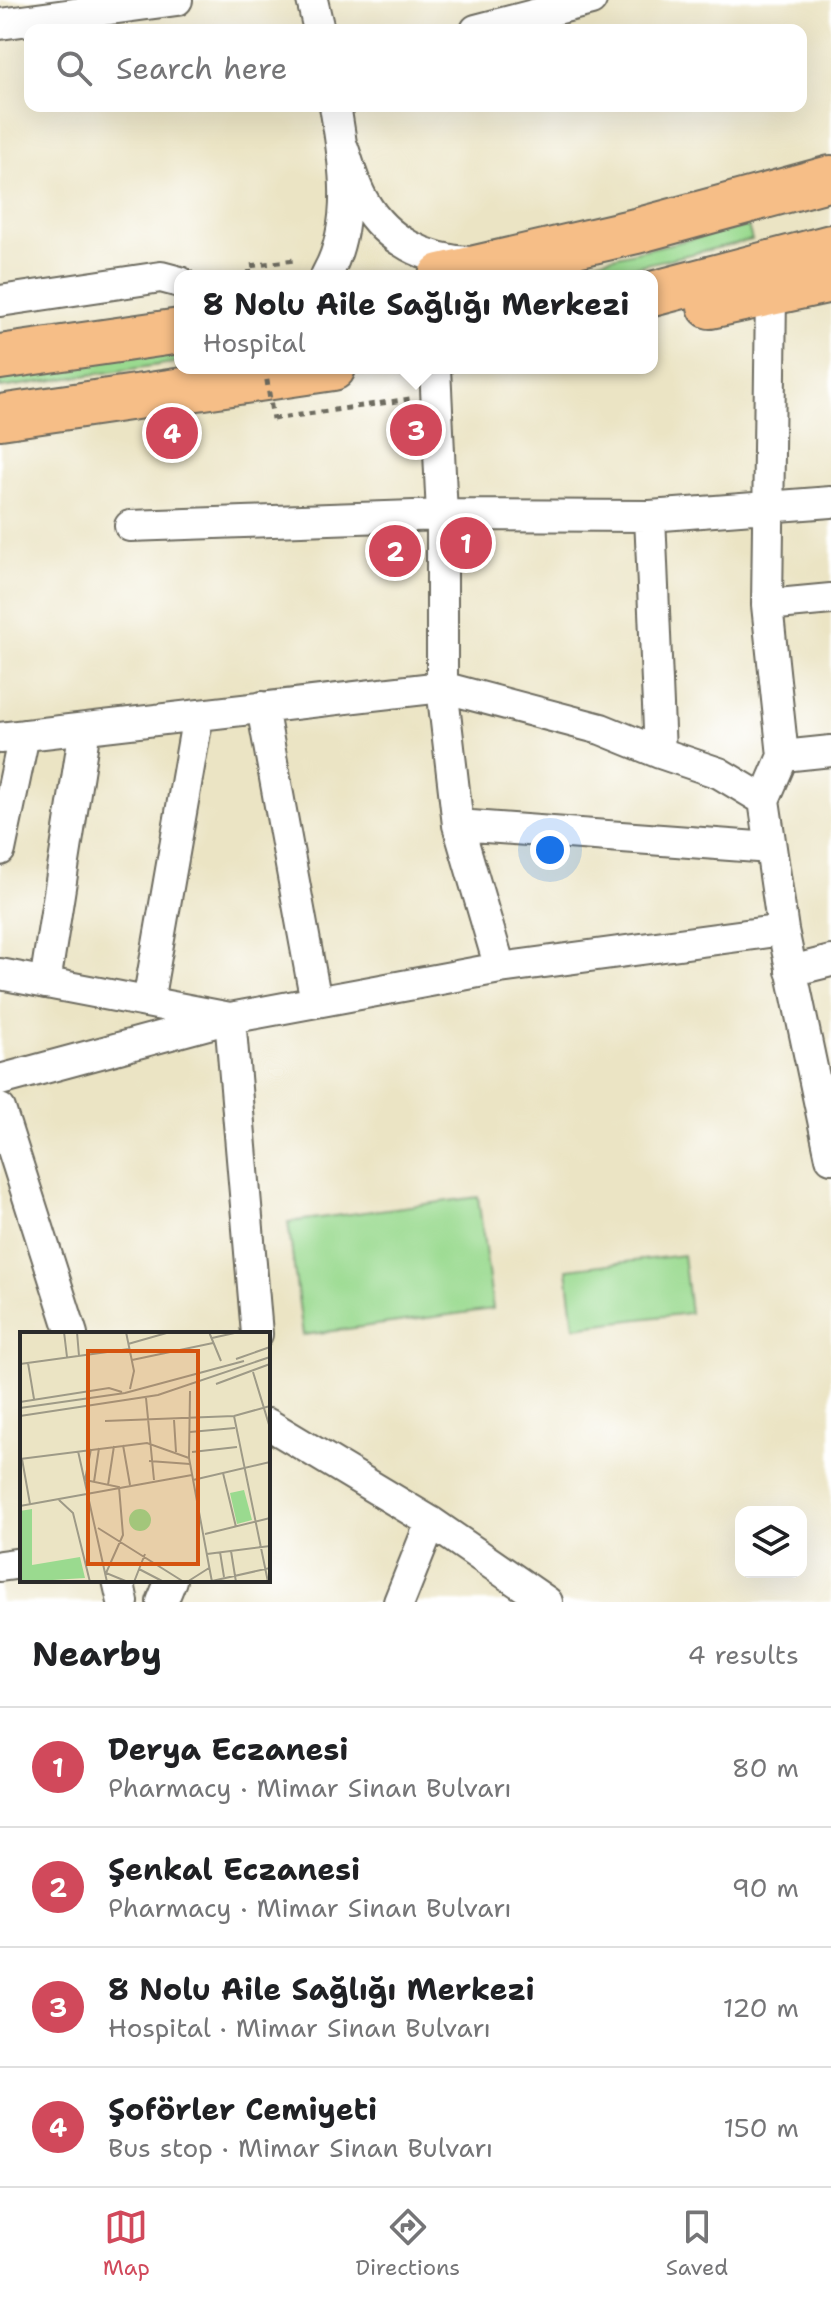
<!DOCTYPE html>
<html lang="en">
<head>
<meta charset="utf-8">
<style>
	:root { --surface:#fff; --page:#f2f2f2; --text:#202124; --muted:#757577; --line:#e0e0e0; --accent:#d1495b }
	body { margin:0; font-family:"Shantell Sans",sans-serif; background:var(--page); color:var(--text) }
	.controls { position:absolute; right:24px; bottom:24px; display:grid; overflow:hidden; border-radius:16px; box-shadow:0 8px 32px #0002 }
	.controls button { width:72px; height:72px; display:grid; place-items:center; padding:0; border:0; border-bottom:2px solid var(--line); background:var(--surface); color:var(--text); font:40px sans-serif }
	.you { position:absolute; left:550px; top:850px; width:28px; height:28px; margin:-20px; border:6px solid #fff; border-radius:50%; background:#1a73e8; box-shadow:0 0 0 12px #1a73e833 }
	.badge { display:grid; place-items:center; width:52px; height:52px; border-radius:50%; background:var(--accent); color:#fff; font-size:26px; font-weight:700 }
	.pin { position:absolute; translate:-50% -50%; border:4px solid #fff; box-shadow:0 2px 8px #0006 }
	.popup { position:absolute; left:174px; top:270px; width:484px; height:104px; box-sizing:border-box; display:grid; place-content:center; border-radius:16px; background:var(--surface); filter:drop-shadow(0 2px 6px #0005); font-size:26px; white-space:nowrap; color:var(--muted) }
	.popup b { font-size:30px; color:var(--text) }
	.popup::after { content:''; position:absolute; left:50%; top:100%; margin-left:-16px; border:16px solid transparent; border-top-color:var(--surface) }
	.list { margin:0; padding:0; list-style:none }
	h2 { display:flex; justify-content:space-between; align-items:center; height:104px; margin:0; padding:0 32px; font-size:34px }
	h2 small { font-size:26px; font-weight:400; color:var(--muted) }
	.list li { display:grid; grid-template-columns:52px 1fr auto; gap:24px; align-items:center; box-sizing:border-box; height:120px; padding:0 32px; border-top:2px solid var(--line) }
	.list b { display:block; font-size:30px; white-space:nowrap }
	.list p { margin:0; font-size:26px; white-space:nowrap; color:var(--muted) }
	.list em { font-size:26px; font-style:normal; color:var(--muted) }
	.icon { flex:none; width:44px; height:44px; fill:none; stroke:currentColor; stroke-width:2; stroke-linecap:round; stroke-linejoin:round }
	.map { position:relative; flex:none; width:831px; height:1602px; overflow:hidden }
	.search { position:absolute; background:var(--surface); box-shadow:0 8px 32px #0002; left:24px; right:24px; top:24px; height:88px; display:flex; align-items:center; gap:20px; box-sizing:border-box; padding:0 28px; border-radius:16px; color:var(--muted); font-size:30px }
	.sheet { height:584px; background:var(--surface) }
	nav { display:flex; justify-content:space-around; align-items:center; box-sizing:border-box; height:112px; border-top:2px solid var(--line); background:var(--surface); font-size:22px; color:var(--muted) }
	nav a { display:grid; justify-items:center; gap:4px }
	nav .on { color:var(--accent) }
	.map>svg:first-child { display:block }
</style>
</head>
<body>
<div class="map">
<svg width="831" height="1602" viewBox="0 0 831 1602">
	<rect width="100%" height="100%" fill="#fff"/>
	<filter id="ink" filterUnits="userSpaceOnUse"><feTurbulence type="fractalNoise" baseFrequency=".0125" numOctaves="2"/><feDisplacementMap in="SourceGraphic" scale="16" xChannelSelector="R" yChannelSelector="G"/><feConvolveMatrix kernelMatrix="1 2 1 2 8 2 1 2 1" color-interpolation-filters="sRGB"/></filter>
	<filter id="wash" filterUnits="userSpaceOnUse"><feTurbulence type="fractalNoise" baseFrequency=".006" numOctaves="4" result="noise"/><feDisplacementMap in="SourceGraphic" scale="32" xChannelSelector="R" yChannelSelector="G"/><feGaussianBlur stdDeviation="1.8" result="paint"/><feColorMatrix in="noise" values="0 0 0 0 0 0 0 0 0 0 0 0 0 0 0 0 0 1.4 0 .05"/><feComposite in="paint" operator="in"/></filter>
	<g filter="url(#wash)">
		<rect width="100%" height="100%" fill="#ebe4c4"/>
		<path fill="#9ada8f" stroke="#62825d" stroke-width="2" d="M748,226L752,240L594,276H530Z
			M180,347V362L0,388V374Z
			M478,1197L493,1309L303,1335L288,1222Z
			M683,1255L690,1313L574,1327L567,1269Z"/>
	</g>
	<g filter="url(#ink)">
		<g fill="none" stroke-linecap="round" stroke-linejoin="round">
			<g stroke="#6e6c61" stroke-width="34">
				<path id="minor" d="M312,0L319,30
					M0,24L177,0
					M476,30L591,0
					M343,148C349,165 354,186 364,202C387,241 426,260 470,262
					M326,276C355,225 345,162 335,106
					M771,294L767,605L783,756L764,800L783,930L831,1158
					M0,301L161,277L180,282
					M435,368L442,515V687L458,825L500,968
					M650,516L660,753
					M130,526L442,515L650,516L831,502
					M767,605L831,599
					M262,707L316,1002
					M0,738L442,687L601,729L660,753L719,773L764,800
					M783,756L831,751
					M458,825L771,848
					M0,850L24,735
					M791,971L831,961
					M0,974L230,1018L257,1334
					M45,983L85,728
					M148,1002L198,715
					M0,1080L230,1018L500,968L783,930
					M0,1109L72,1334
					M268,1424L431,1522L547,1602
					M0,1566L22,1563
					M118,1580L123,1602
					M162,1602L171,1580
					M399,1602L431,1522"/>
			</g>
			<g stroke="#6e6c61" stroke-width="48">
				<path id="highway" d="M441,276L636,231L831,178
					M652,294L831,247
					M710,306L831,280
					M0,357L180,331
					M0,417L333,368"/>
			</g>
			<path stroke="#6e6c61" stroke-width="5" stroke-dasharray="6 6" stroke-linecap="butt" d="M250,276L249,266L295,260
				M273,419L410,399"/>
			<use href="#minor" stroke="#fff" stroke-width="30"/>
			<use href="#highway" stroke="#f6be87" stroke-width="44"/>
			<path stroke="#6e6c61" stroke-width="5" stroke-dasharray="6 6" stroke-linecap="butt" d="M265,368L273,419"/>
		</g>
	</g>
	<g transform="translate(20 1332)">
		<rect width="250" height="250" fill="#ebe4c4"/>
		<path d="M224,158L232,188L217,192L210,161ZM109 188a11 11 0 1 1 22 0a11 11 0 1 1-22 0ZM12,177V233L60,225L65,246L0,250V179Z" fill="#9ada8f"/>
		<path fill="none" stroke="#9e9a87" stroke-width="2" d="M44,0L47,25M57,0L59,24M106,0L114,39L110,57M189,0L201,29M192,6L219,0M108,12L150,0M216,27L250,15M112,28L193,11M8,31L14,67M0,32L109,17M233,40L250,96M196,52L250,32M170,59L169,126L192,250M126,66L134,148M0,70L89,56L102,60M0,76L105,61L224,29M0,84L138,63L250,25M214,84L248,250M154,88L156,120M85,89L214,84L250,74M170,100L215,96M103,113L110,153M71,117L65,148L99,155L103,203L86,241L108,250M58,119L87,250M172,120L217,115M0,127L127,111L169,126M2,127L10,172M129,129L170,132M203,141L216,195M173,148L250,130M74,150L79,116M88,153L94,114M39,168L53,181L70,250M0,174L172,143M78,196L164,250M185,202L250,186M211,219L216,250M200,220L204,245M187,222L250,214M119,237L144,250M192,249L250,236M114,250L125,222M167,250L189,236"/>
		<path fill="#d5540f" fill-opacity="0.15" stroke="#d5540f" stroke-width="4" d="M68,19H178V232H68Z"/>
		<rect width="250" height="250" fill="none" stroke="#2b2b2b" stroke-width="4"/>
	</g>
</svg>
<div class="controls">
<button><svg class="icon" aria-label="layers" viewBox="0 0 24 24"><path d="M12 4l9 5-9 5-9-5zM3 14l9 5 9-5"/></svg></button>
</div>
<div class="you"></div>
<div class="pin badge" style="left:466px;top:543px">1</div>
<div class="pin badge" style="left:395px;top:551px">2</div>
<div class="pin badge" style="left:416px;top:430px">3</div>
<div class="popup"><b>8 Nolu Aile Sağlığı Merkezi</b>Hospital</div>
<div class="pin badge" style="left:172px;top:433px">4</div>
<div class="search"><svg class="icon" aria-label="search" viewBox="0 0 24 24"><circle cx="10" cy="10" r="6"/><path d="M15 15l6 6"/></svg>Search here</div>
</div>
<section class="sheet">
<h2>Nearby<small>4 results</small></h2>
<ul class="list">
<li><span class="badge">1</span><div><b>Derya Eczanesi</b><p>Pharmacy · Mimar Sinan Bulvarı</p></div><em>80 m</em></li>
<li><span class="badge">2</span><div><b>Şenkal Eczanesi</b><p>Pharmacy · Mimar Sinan Bulvarı</p></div><em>90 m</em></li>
<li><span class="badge">3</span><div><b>8 Nolu Aile Sağlığı Merkezi</b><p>Hospital · Mimar Sinan Bulvarı</p></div><em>120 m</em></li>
<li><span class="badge">4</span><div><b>Şoförler Cemiyeti</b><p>Bus stop · Mimar Sinan Bulvarı</p></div><em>150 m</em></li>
</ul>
</section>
<nav>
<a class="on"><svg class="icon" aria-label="map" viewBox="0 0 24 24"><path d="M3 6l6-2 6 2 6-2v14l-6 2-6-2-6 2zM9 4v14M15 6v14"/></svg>Map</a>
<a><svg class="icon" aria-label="directions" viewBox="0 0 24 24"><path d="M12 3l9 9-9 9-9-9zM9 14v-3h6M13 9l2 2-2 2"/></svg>Directions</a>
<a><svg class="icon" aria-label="saved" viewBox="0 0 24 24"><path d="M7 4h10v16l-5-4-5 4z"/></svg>Saved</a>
</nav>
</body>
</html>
